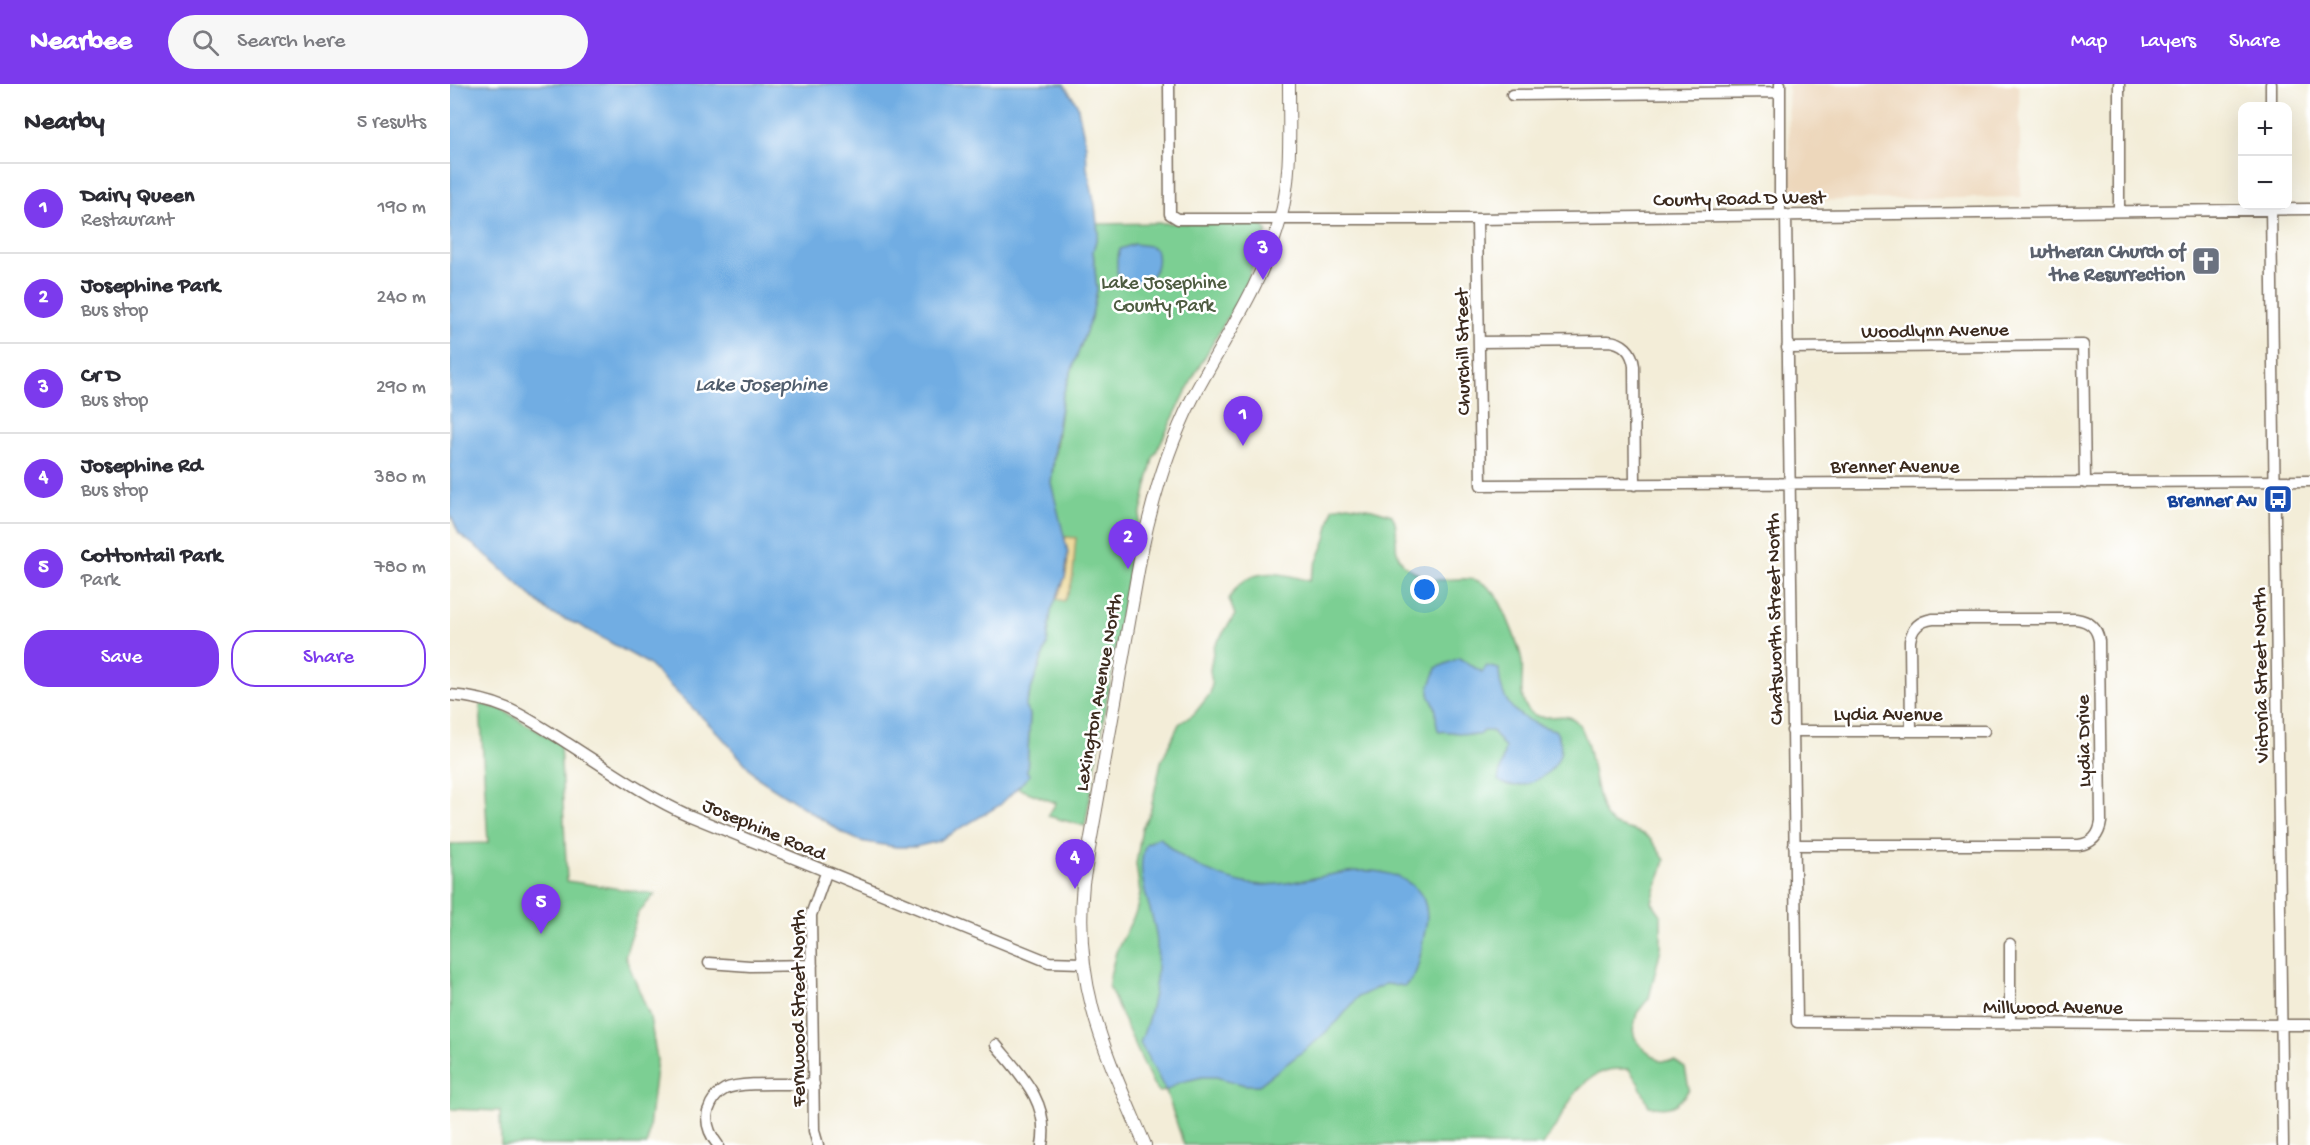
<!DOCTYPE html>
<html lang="en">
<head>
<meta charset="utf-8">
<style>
	:root { --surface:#fff; --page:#f7f7f7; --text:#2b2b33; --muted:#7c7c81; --line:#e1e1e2; --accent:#7c3aed }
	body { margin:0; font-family:"Gochi Hand",sans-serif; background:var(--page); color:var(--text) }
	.controls { position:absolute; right:18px; top:18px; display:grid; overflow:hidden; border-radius:12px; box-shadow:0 6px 24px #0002 }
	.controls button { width:54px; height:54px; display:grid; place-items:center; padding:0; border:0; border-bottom:2px solid var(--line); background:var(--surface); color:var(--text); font:30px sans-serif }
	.you { position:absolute; left:975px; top:506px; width:21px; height:21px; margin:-15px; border:4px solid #fff; border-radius:50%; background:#1a73e8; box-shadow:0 0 0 9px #1a73e833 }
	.badge { display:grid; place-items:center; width:39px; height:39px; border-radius:50%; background:var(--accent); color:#fff; font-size:20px; font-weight:700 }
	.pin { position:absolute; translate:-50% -50px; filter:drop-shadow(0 2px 3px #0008) }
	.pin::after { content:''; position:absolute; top:32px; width:21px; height:18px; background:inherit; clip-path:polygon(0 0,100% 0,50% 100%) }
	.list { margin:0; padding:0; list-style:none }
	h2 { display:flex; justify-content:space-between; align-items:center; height:78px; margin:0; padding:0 24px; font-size:26px }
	h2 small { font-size:20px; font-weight:400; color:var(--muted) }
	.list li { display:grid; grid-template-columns:39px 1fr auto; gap:18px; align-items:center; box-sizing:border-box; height:90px; padding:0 24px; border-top:2px solid var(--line) }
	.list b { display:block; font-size:22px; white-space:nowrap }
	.list p { margin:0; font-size:20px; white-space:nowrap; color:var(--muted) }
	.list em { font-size:20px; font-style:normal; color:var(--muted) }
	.actions { display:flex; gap:12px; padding:18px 24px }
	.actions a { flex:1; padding:14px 0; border:2px solid var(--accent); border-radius:24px; text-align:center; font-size:21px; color:var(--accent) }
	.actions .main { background:var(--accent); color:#fff }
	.icon { flex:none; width:33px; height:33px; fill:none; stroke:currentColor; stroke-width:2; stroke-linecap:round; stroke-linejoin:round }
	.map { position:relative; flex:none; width:1860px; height:1061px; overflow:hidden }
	header { display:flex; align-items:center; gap:36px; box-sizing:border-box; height:84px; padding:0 30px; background:var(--accent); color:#fff }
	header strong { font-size:28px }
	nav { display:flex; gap:33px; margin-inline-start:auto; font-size:21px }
	.search { width:420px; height:54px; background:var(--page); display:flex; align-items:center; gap:15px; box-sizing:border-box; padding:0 21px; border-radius:33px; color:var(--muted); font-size:22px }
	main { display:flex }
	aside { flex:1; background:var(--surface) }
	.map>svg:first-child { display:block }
</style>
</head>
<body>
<header>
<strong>Nearbee</strong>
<div class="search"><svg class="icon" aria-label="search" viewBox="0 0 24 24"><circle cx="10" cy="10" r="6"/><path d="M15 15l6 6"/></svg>Search here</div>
<nav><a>Map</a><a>Layers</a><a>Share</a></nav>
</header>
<main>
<aside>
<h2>Nearby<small>5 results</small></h2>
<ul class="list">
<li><span class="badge">1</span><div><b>Dairy Queen</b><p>Restaurant</p></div><em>190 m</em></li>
<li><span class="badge">2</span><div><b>Josephine Park</b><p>Bus stop</p></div><em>240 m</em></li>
<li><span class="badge">3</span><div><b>Cr D</b><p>Bus stop</p></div><em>290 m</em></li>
<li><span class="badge">4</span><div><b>Josephine Rd</b><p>Bus stop</p></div><em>380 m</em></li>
<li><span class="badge">5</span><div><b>Cottontail Park</b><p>Park</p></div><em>780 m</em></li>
</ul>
<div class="actions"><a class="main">Save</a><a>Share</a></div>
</aside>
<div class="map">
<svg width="1860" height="1061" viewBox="0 0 1860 1061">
	<rect width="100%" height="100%" fill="#fff"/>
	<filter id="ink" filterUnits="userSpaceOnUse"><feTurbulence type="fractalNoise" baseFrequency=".0167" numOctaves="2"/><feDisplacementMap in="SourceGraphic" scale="12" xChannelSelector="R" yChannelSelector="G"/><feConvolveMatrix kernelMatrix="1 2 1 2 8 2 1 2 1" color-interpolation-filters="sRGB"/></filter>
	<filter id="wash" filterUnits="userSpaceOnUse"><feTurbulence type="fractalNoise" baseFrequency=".008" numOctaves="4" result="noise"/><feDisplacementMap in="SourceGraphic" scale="24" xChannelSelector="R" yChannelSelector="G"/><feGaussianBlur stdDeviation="1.35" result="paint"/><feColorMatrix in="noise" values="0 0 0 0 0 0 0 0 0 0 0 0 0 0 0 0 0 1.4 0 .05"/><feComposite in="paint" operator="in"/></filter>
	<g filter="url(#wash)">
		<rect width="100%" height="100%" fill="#f3edd8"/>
		<path fill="#edd7bb" d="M1338,0H1569L1571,113L1340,117Z"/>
		<path fill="#7bcf93" stroke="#5b7c58" stroke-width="1.5" d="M711,139L811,140L817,147L793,207L746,288L703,374L682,469L635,742L598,732L606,719L567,704L575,695L577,688L580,630L575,623L597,560L601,527L615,493L618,475L601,399L613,310L642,231L647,206L643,167L648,149L647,140Z
			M898,421L922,425L942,431C952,449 940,463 952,478C954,482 958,484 962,486C967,489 973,494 978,495C1006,499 1024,485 1045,510C1052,519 1071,566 1072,578C1074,592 1068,609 1076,623C1089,644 1113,624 1126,637C1143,653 1142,707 1155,732C1164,747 1187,743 1199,754C1205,759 1210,770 1215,776C1211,791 1205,804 1202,818L1211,831V864L1199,914L1187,929L1183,946L1185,954L1192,963L1210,977H1225L1235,984L1239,1005C1229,1022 1219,1027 1199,1022L1189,1000L1179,985C1172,985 1162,984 1155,987C1119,999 1116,1035 1092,1061H734L716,1007L709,1008L702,998L668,924L659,902L660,892L666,868L686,828L690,810L686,780L692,744L700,729L711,678L729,640L744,630L760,610L762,599L760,586L764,563L785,531L779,515C782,510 786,503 790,500C809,483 837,490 859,497L876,455L883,424Z
			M30,620L51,625L110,660L117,797L205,810L188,829L175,872L200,933L207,976L197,1061H51L50,1027L0,1025V760L38,759Z"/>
		<path fill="#eeda9e" stroke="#94825e" stroke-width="1.5" d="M616,453L626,454C623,475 626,499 614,517L607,515C616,494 622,478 614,456Z"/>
		<path fill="#71ade3" stroke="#566c80" stroke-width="1.5" d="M0,0H614L627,20L636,62L637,84L645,121L648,149L643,167L647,206L642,231L613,310L605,358L601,399L618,468L615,493L601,527L597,560L575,623L580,630L577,688L580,691L550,721L489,757L465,763H446L410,757L393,749L308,694L269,650L197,579L129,541L100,529L33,468L9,450L0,430Z
			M684,160L700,162L706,165C714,193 687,212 667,189V175L670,165Z
			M1009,574L1032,588L1037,582L1049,585C1050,623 1071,637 1105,646C1130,683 1068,715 1048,696L1055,664L1042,647H1033L1029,651C1016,652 997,645 989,648C984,639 988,628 984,620C982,615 978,613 979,607C979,600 985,592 986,584Z
			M710,753C731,779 779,800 812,801C861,802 919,768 963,802C977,812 979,831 975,847C972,859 970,882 964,892C962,896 957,899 955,902L935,900L908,913L888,937L865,958L809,1001H795L766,993H752L728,999L716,1007L690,959C702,928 709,892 707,859C705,825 682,794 696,760Z"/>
	</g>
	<g filter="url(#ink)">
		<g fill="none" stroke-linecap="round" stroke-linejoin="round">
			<g stroke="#7b6e5f" stroke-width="13">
				<path id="minor" d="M719,0L720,130L728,135H1027L1860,125
					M1330,0V131
					M1669,0V127
					M1821,0V22
					M1062,11L1330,8
					M1821,122L1833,1061
					M1336,131L1347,938L1860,941
					M1027,135L1031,401L1860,397
					M1029,258L1158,257C1173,258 1182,267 1184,282L1185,401
					M1337,264L1633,261L1635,399
					M0,611C52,615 74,632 117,659C155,683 197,713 238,731L599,878L632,879
					M1342,647H1534
					M1344,761H1629C1642,759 1649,752 1651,738L1649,557C1647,544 1640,537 1626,535H1483C1469,537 1462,544 1460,557L1461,647
					M1560,860V940
					M259,879L300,882L362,881
					M546,961C571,991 600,1019 592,1061
					M268,1061C260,1051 255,1040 258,1027C261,1018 267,1009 275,1005C291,997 343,1001 364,1000
					M368,1061L364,1047L361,831L376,789"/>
			</g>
			<g stroke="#7b6e5f" stroke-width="14">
				<path id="major" d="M695,1061C655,967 623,905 633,799L691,470C702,416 717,365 742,315C773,256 812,201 830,136C842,92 839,45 839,0"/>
			</g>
			<use href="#minor" stroke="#fff" stroke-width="10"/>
			<use href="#major" stroke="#fff" stroke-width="12"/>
		</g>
	</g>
	<defs>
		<g id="church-square" transform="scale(1.5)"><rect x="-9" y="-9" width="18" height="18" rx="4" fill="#6b7280" stroke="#fff"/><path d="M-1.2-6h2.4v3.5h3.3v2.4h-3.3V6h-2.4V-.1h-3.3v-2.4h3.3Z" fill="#fff"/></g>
		<g id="bus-square" transform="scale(1.5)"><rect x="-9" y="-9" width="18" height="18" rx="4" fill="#1a4fb4" stroke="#fff"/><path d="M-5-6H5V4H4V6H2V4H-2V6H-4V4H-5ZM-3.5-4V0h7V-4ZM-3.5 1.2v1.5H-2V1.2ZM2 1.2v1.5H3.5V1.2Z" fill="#fff"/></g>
	</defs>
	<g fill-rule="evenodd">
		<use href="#church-square" x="1756" y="177"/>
		<use href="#bus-square" x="1828" y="415"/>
	</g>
	<g text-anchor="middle" stroke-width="5" stroke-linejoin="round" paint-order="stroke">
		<g font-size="20" fill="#3b2a1e" stroke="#fff">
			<text transform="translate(1289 113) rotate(-1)" y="7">County Road D West</text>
			<text transform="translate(1485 245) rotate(-1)" y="7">Woodlynn Avenue</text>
			<text transform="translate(1011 268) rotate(-91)" y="7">Churchill Street</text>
			<text x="1445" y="388">Brenner Avenue</text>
			<text transform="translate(1323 535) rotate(-91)" y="7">Chatsworth Street North</text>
			<text transform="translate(1809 591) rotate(-91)" y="7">Victoria Street North</text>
			<text transform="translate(647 608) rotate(-80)" y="7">Lexington Avenue North</text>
			<text x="1438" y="636">Lydia Avenue</text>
			<text transform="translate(1632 657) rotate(-91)" y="7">Lydia Drive</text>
			<text transform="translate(315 744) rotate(23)" y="7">Josephine Road</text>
			<text x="1603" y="929">Millwood Avenue</text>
			<text transform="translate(347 924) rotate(-90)" y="7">Fernwood Street North</text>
		</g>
		<g font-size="20" font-weight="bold" fill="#5b616d" stroke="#fff" text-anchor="end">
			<text x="1735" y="173">Lutheran Church of<tspan x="1735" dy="23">the Resurrection</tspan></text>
		</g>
		<g font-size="20" fill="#4e5c41" stroke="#fff">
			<text x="714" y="204">Lake Josephine<tspan x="714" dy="23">County Park</tspan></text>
		</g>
		<g font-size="20" font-weight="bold" fill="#164399" stroke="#fff" text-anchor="end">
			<text x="1807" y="422">Brenner Av</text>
		</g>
		<g font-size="21" font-style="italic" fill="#515e6d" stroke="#fff">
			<text x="311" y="306">Lake Josephine</text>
		</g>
	</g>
</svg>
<div class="controls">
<button>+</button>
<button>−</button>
</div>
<div class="you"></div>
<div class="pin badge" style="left:793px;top:362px">1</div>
<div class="pin badge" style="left:678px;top:485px">2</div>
<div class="pin badge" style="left:813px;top:196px">3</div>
<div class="pin badge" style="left:625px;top:805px">4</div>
<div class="pin badge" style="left:91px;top:850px">5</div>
</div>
</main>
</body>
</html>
